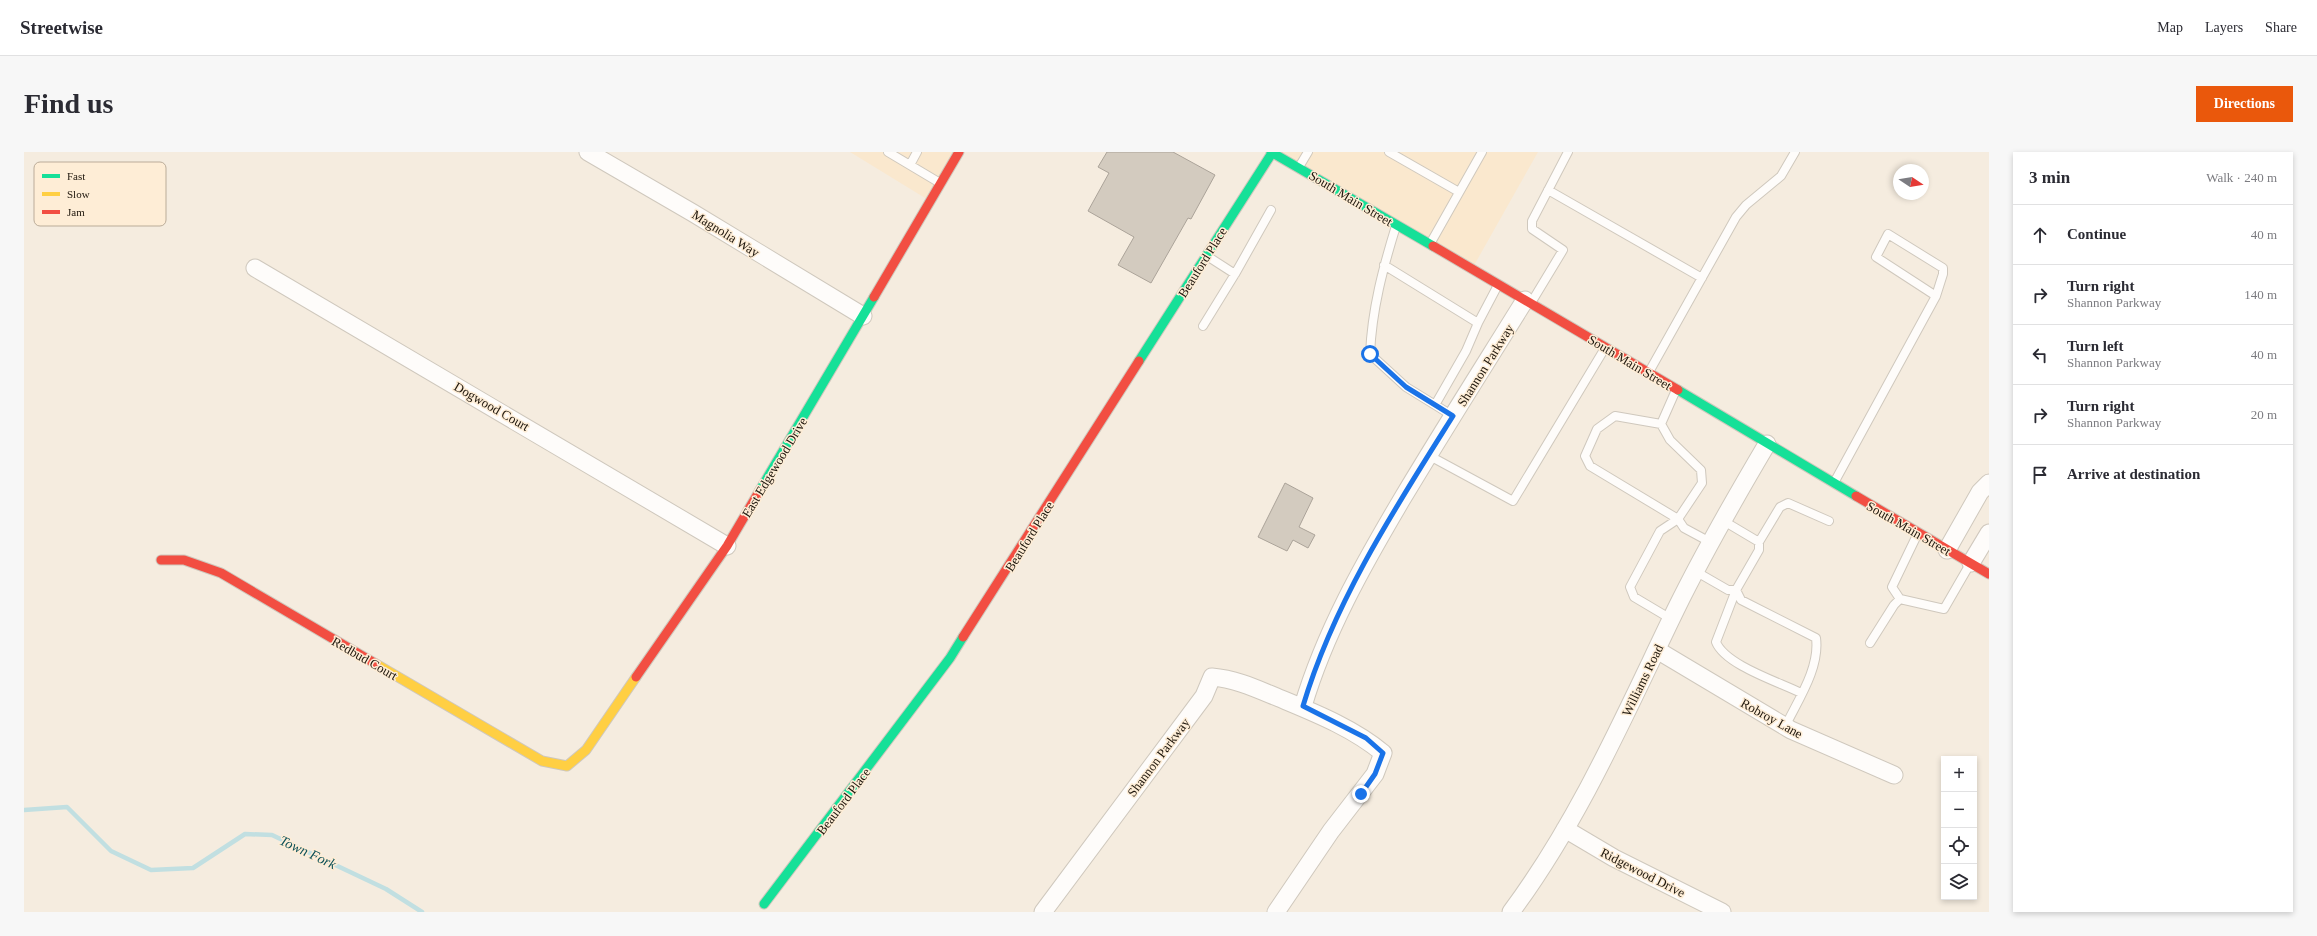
<!DOCTYPE html>
<html lang="en">
<head>
<meta charset="utf-8">
<style>
	:root { --surface:#fff; --page:#f7f7f7; --text:#2b2b33; --muted:#7c7c81; --line:#e1e1e2; --accent:#ea580c }
	body { margin:0; font-family:"Times New Roman",serif; background:var(--page); color:var(--text) }
	.controls { position:absolute; right:12px; bottom:12px; display:grid; overflow:hidden; border-radius:0px; box-shadow:0 2px 6px #0003 }
	.controls button { width:36px; height:36px; display:grid; place-items:center; padding:0; border:0; border-bottom:1px solid var(--line); background:var(--surface); color:var(--text); font:20px sans-serif }
	.compass { position:absolute; left:1869px; top:12px; width:36px; height:36px; border-radius:50%; background:var(--surface); box-shadow:0 2px 6px #0003; rotate:102deg }
	.stop { position:absolute; width:12px; height:12px; margin:-9px; border:3px solid #1a73e8; border-radius:50%; background:#fff }
	.stop.end { background:#1a73e8; border-color:#fff; box-shadow:0 1px 4px #0008 }
	.list { margin:0; padding:0; list-style:none }
	h2 { display:flex; justify-content:space-between; align-items:center; height:52px; margin:0; padding:0 16px; font-size:17px }
	h2 small { font-size:13px; font-weight:400; color:var(--muted) }
	.list li { display:grid; grid-template-columns:26px 1fr auto; gap:12px; align-items:center; box-sizing:border-box; height:60px; padding:0 16px; border-top:1px solid var(--line) }
	.list b { display:block; font-size:15px; white-space:nowrap }
	.list p { margin:0; font-size:13px; white-space:nowrap; color:var(--muted) }
	.list em { font-size:13px; font-style:normal; color:var(--muted) }
	.icon { flex:none; width:22px; height:22px; fill:none; stroke:currentColor; stroke-width:2; stroke-linecap:round; stroke-linejoin:round }
	.map { position:relative; flex:none; width:1965px; height:760px; overflow:hidden; border-radius:0px }
	header { display:flex; align-items:center; gap:24px; box-sizing:border-box; height:56px; padding:0 20px; background:var(--surface); border-bottom:1px solid var(--line) }
	header strong { font-size:19px }
	nav { display:flex; gap:22px; margin-inline-start:auto; font-size:14px }
	.intro { display:flex; align-items:center; justify-content:space-between; box-sizing:border-box; height:96px; padding:0 24px }
	h1 { margin:0; font-size:28px }
	.button { padding:10px 18px; border-radius:0px; background:var(--accent); color:#fff; font-size:14px; font-weight:700 }
	main { display:flex; gap:24px; padding:0 24px }
	aside { flex:1; background:var(--surface); border-radius:0px; box-shadow:0 2px 6px #0003 }
	.map>svg:first-child { display:block }
</style>
</head>
<body>
<header>
<strong>Streetwise</strong>
<nav><a>Map</a><a>Layers</a><a>Share</a></nav>
</header>
<div class="intro"><h1>Find us</h1><a class="button">Directions</a></div>
<main>
<div class="map">
<svg width="1965" height="760" viewBox="0 0 1965 760">
	<rect width="100%" height="100%" fill="#f5ecdf"/>
	<path fill="#fae8ce" d="M826,0H934L906,49Z
		M1247,0H1514L1448,117Z"/>
	<g fill="none" stroke-linecap="round" stroke-linejoin="round">
		<path stroke="#c1dfe1" stroke-width="4.5" d="M0,658L43,655L87,699L127,718L169,716L221,682L248,683L362,737L398,760"/>
	</g>
	<path fill="#d3cbbf" stroke="#aba399" d="M1083,0H1149L1191,23L1167,67L1164,66L1127,131L1094,113L1110,85L1064,59L1085,21L1074,15Z
		M1261,331L1289,346L1275,375L1291,383L1284,396L1269,388L1263,399L1234,385Z"/>
	<g fill="none" stroke-linecap="round" stroke-linejoin="round">
		<g stroke="#cfc8bd" stroke-width="10">
			<path id="lane" d="M864,0L916,31
				M1365,0L1435,40
				M886,13L893,0
				M1275,15L1284,0
				M1524,38L1678,126
				M1372,74C1359,116 1348,157 1346,202L1382,235L1429,264
				M1406,92L1458,0
				M1183,104L1211,122L1247,58
				M1360,113L1454,171
				M1507,151L1539,98L1508,77V69L1544,0
				M1179,174L1211,122
				M1625,220L1712,65L1722,53L1757,24L1771,0
				M1652,238L1637,272L1646,288L1677,318L1678,331L1654,367L1660,376L1686,390
				M1411,253L1442,199L1454,171L1474,133
				M1637,272L1591,264L1573,277L1561,304L1566,314L1654,367L1636,379L1606,435L1610,445L1647,467
				M1404,303L1489,349L1581,196
				M1811,329L1912,144L1919,122V116L1864,82L1852,105L1912,144
				M1894,381L1868,435L1876,447L1920,457L1946,412
				M1735,390L1756,355L1764,351L1805,369
				M1671,419L1704,438H1712L1735,398V390L1698,368
				M1712,438L1717,448L1792,486C1796,516 1774,548 1761,575
				M1712,438L1692,490C1701,513 1755,530 1777,541
				M1846,491L1870,453L1876,447"/>
		</g>
		<g stroke="#cfc8bd" stroke-width="19">
			<path id="street" d="M564,0L669,61L839,164
				M231,116L703,394
				M1923,398L1956,340L1965,331
				M1947,411L1965,381
				M1633,498L1767,578L1870,623
				M1279,554C1301,480 1339,413 1378,347C1418,280 1460,214 1501,148
				M1541,677L1590,706L1698,760
				M1019,760L1180,544L1188,525C1212,527 1233,537 1255,546C1291,561 1329,576 1359,601L1351,622L1307,679L1252,760
				M1487,760C1556,667 1602,560 1652,457C1680,400 1711,346 1743,292"/>
		</g>
		<g stroke="#cfc8bd" stroke-width="11">
			<path id="fast" d="M1247,0L1409,94
				M1115,209L1248,1
				M1654,238L1832,344
				M736,338L850,145
				M740,752L926,506L939,485"/>
		</g>
		<g stroke="#cfc8bd" stroke-width="11">
			<path id="slow" d="M352,512L518,609L543,614L562,598L612,525"/>
		</g>
		<g stroke="#cfc8bd" stroke-width="11">
			<path id="jam" d="M1409,94L1654,238
				M850,145L935,0
				M1832,344L1965,422
				M137,408H160L197,421L352,512
				M939,485L1115,209
				M612,525L703,394L736,338"/>
		</g>
		<use href="#lane" stroke="#fefcfa" stroke-width="8"/>
		<use href="#street" stroke="#fefcfa" stroke-width="17"/>
		<use href="#fast" stroke="#16e098" stroke-width="9"/>
		<use href="#slow" stroke="#ffcf43" stroke-width="9"/>
		<use href="#jam" stroke="#f24e42" stroke-width="9"/>
	</g>
	<g fill="none" stroke-linecap="round" stroke-linejoin="round">
		<path stroke="#1a73e8" stroke-width="5" d="M1337,642L1351,622L1359,601L1342,586L1279,554C1310,450 1371,356 1429,264L1382,235L1346,202"/>
	</g>
	<g text-anchor="middle" stroke-width="3" stroke-linejoin="round" paint-order="stroke">
		<g font-size="13" fill="#1e160c" stroke="#feedd6">
			<text transform="translate(1327 46) rotate(31)" y="5">South Main Street</text>
			<text transform="translate(702 81) rotate(32)" y="5">Magnolia Way</text>
			<text transform="translate(1178 110) rotate(-58)" y="5">Beauford Place</text>
			<text transform="translate(1606 210) rotate(31)" y="5">South Main Street</text>
			<text transform="translate(1461 213) rotate(-58)" y="5">Shannon Parkway</text>
			<text transform="translate(468 254) rotate(30)" y="5">Dogwood Court</text>
			<text transform="translate(750 315) rotate(-59)" y="5">East Edgewood Drive</text>
			<text transform="translate(1885 376) rotate(30)" y="5">South Main Street</text>
			<text transform="translate(1005 384) rotate(-58)" y="5">Beauford Place</text>
			<text transform="translate(341 506) rotate(30)" y="5">Redbud Court</text>
			<text transform="translate(1618 528) rotate(-64)" y="5">Williams Road</text>
			<text transform="translate(1748 566) rotate(29)" y="5">Robroy Lane</text>
			<text transform="translate(1134 605) rotate(-53)" y="5">Shannon Parkway</text>
			<text transform="translate(819 649) rotate(-53)" y="5">Beauford Place</text>
			<text transform="translate(1619 720) rotate(27)" y="5">Ridgewood Drive</text>
		</g>
		<g font-size="14" font-style="italic" fill="#0b5058" stroke="#feedd6">
			<text transform="translate(284 700) rotate(25)" y="5">Town Fork</text>
		</g>
	</g>
	<rect x="10" y="10" width="132" height="64" rx="6" fill="#feedd6" stroke="#bbac99" stroke-width="1"/>
	<rect x="18" y="22" width="18" height="4" fill="#16e098"/>
	<rect x="18" y="40" width="18" height="4" fill="#ffcf43"/>
	<rect x="18" y="58" width="18" height="4" fill="#f24e42"/>
	<g font-size="11" fill="#1e160c">
		<text x="43" y="28">Fast</text>
		<text x="43" y="46">Slow</text>
		<text x="43" y="64">Jam</text>
	</g>
</svg>
<div class="controls">
<button>+</button>
<button>−</button>
<button><svg class="icon" aria-label="locate" viewBox="0 0 24 24"><circle cx="12" cy="12" r="6"/><path d="M12 2v4M12 18v4M2 12h4M18 12h4"/></svg></button>
<button><svg class="icon" aria-label="layers" viewBox="0 0 24 24"><path d="M12 4l9 5-9 5-9-5zM3 14l9 5 9-5"/></svg></button>
</div>
<svg class="compass" viewBox="-18 -18 36 36"><path d="M0-13l5 13h-10z" fill="#e53935"/><path d="M0 13l5-13h-10z" fill="#7c7c81"/></svg>
<div class="stop" style="left:1346px;top:202px"></div>
<div class="stop end" style="left:1337px;top:642px"></div>
</div>
<aside>
<h2>3 min<small>Walk · 240 m</small></h2>
<ul class="list">
<li><svg class="icon" aria-label="ahead" viewBox="0 0 24 24"><path d="M12 20V5M6 11l6-6 6 6"/></svg><div><b>Continue</b></div><em>40 m</em></li>
<li><svg class="icon" aria-label="right" viewBox="0 0 24 24"><path d="M7 20v-9h11M14 6l5 5-5 5"/></svg><div><b>Turn right</b><p>Shannon Parkway</p></div><em>140 m</em></li>
<li><svg class="icon" aria-label="left" viewBox="0 0 24 24"><path d="M17 20v-9H6M10 6l-5 5 5 5"/></svg><div><b>Turn left</b><p>Shannon Parkway</p></div><em>40 m</em></li>
<li><svg class="icon" aria-label="right" viewBox="0 0 24 24"><path d="M7 20v-9h11M14 6l5 5-5 5"/></svg><div><b>Turn right</b><p>Shannon Parkway</p></div><em>20 m</em></li>
<li><svg class="icon" aria-label="arrive" viewBox="0 0 24 24"><path d="M6 21V4h12l-3 4 3 4H6"/></svg><div><b>Arrive at destination</b></div></li>
</ul>
</aside>
</main>
</body>
</html>
